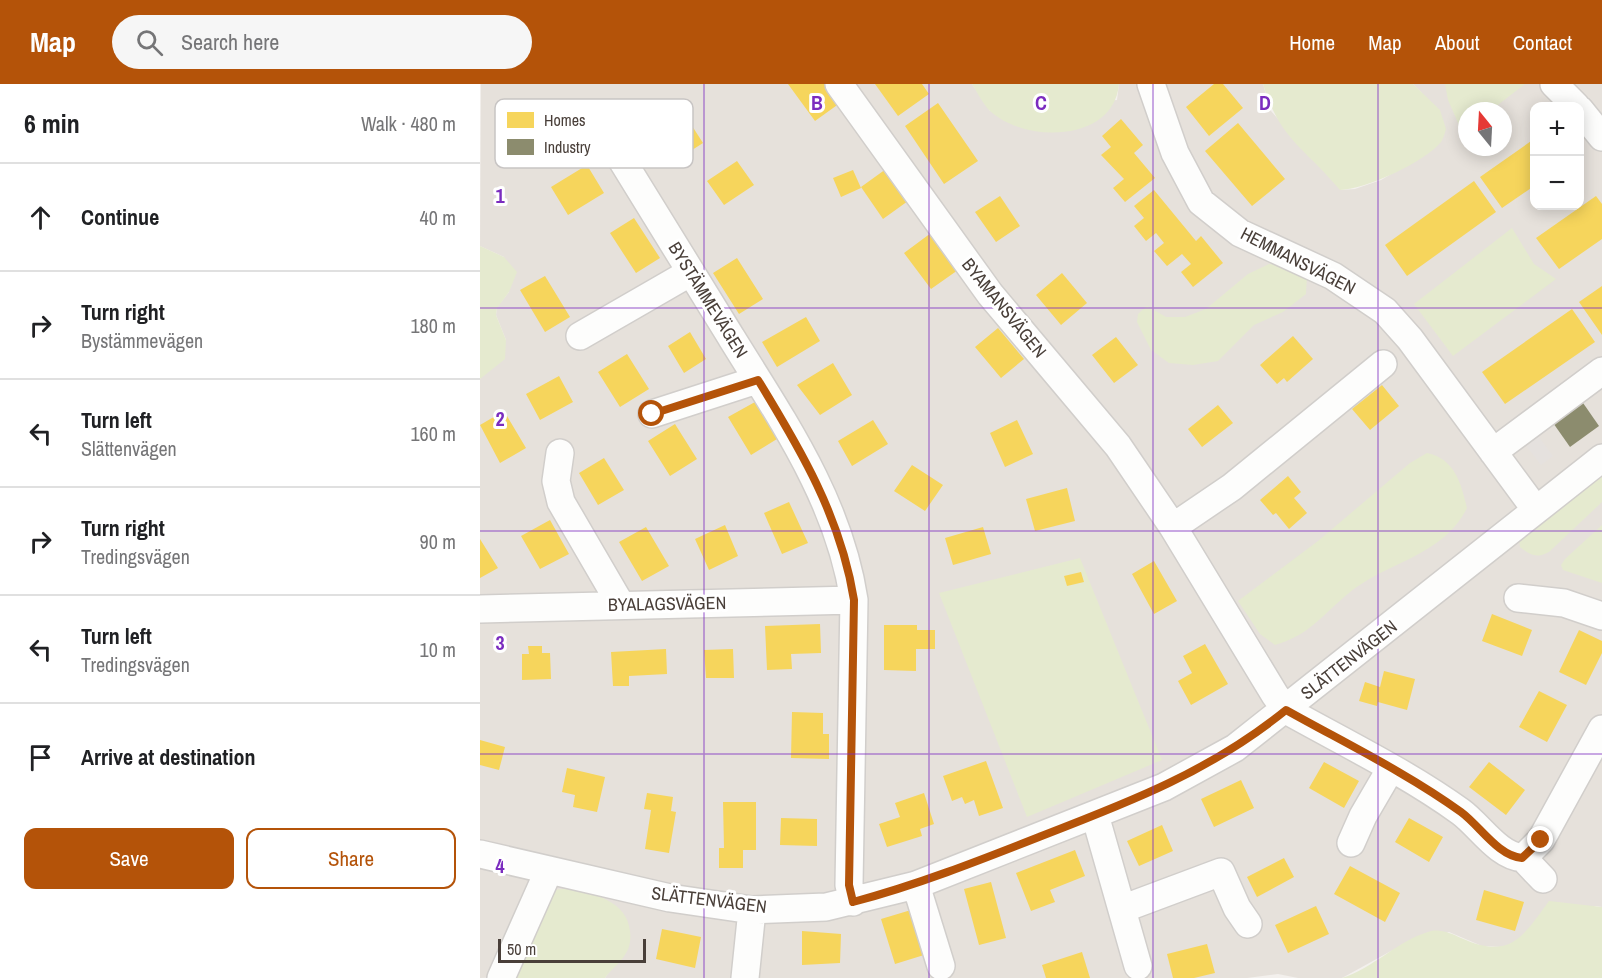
<!DOCTYPE html>
<html lang="en">
<head>
<meta charset="utf-8">
<style>
	:root { --surface:#fff; --page:#f6f6f6; --text:#202124; --muted:#757577; --line:#e0e0e0; --accent:#b45309 }
	body { margin:0; font-family:"Archivo Narrow",sans-serif; background:var(--page); color:var(--text) }
	.controls { position:absolute; right:18px; top:18px; display:grid; overflow:hidden; border-radius:12px; box-shadow:0 3px 15px #0003 }
	.controls button { width:54px; height:54px; display:grid; place-items:center; padding:0; border:0; border-bottom:2px solid var(--line); background:var(--surface); color:var(--text); font:30px sans-serif }
	.compass { position:absolute; left:978px; top:18px; width:54px; height:54px; border-radius:50%; background:var(--surface); box-shadow:0 3px 15px #0003; rotate:342deg }
	.scale { position:absolute; left:18px; bottom:15px; width:148px; box-sizing:border-box; padding-left:6px; border:3px solid #493f39; border-top:0; font-size:16px; line-height:21px; white-space:nowrap; color:#493f39; -webkit-text-stroke:4px #fff; paint-order:stroke }
	.stop { position:absolute; width:18px; height:18px; margin:-14px; border:4px solid #b45309; border-radius:50%; background:#fff }
	.stop.end { background:#b45309; border-color:#fff; box-shadow:0 2px 6px #0008 }
	.list { margin:0; padding:0; list-style:none }
	h2 { display:flex; justify-content:space-between; align-items:center; height:78px; margin:0; padding:0 24px; font-size:26px }
	h2 small { font-size:20px; font-weight:400; color:var(--muted) }
	.list li { display:grid; grid-template-columns:39px 1fr auto; gap:18px; align-items:center; box-sizing:border-box; height:108px; padding:0 24px; border-top:2px solid var(--line) }
	.list b { display:block; font-size:22px; white-space:nowrap }
	.list p { margin:0; font-size:20px; white-space:nowrap; color:var(--muted) }
	.list em { font-size:20px; font-style:normal; color:var(--muted) }
	.actions { display:flex; gap:12px; padding:18px 24px }
	.actions a { flex:1; padding:14px 0; border:2px solid var(--accent); border-radius:12px; text-align:center; font-size:21px; color:var(--accent) }
	.actions .main { background:var(--accent); color:#fff }
	.icon { flex:none; width:33px; height:33px; fill:none; stroke:currentColor; stroke-width:2; stroke-linecap:round; stroke-linejoin:round }
	.map { position:relative; flex:none; width:1122px; height:894px; overflow:hidden }
	header { display:flex; align-items:center; gap:36px; box-sizing:border-box; height:84px; padding:0 30px; background:var(--accent); color:#fff }
	header strong { font-size:28px }
	nav { display:flex; gap:33px; margin-inline-start:auto; font-size:21px }
	.search { width:420px; height:54px; background:var(--page); display:flex; align-items:center; gap:15px; box-sizing:border-box; padding:0 21px; border-radius:33px; color:var(--muted); font-size:22px }
	main { display:flex }
	aside { flex:1; background:var(--surface) }
	.map>svg:first-child { display:block }
</style>
</head>
<body>
<header>
<strong>Map</strong>
<div class="search"><svg class="icon" aria-label="search" viewBox="0 0 24 24"><circle cx="10" cy="10" r="6"/><path d="M15 15l6 6"/></svg>Search here</div>
<nav><a>Home</a><a>Map</a><a>About</a><a>Contact</a></nav>
</header>
<main>
<aside>
<h2>6 min<small>Walk · 480 m</small></h2>
<ul class="list">
<li><svg class="icon" aria-label="ahead" viewBox="0 0 24 24"><path d="M12 20V5M6 11l6-6 6 6"/></svg><div><b>Continue</b></div><em>40 m</em></li>
<li><svg class="icon" aria-label="right" viewBox="0 0 24 24"><path d="M7 20v-9h11M14 6l5 5-5 5"/></svg><div><b>Turn right</b><p>Bystämmevägen</p></div><em>180 m</em></li>
<li><svg class="icon" aria-label="left" viewBox="0 0 24 24"><path d="M17 20v-9H6M10 6l-5 5 5 5"/></svg><div><b>Turn left</b><p>Slättenvägen</p></div><em>160 m</em></li>
<li><svg class="icon" aria-label="right" viewBox="0 0 24 24"><path d="M7 20v-9h11M14 6l5 5-5 5"/></svg><div><b>Turn right</b><p>Tredingsvägen</p></div><em>90 m</em></li>
<li><svg class="icon" aria-label="left" viewBox="0 0 24 24"><path d="M17 20v-9H6M10 6l-5 5 5 5"/></svg><div><b>Turn left</b><p>Tredingsvägen</p></div><em>10 m</em></li>
<li><svg class="icon" aria-label="arrive" viewBox="0 0 24 24"><path d="M6 21V4h12l-3 4 3 4H6"/></svg><div><b>Arrive at destination</b></div></li>
</ul>
<div class="actions"><a class="main">Save</a><a>Share</a></div>
</aside>
<div class="map">
<svg width="1122" height="894" viewBox="0 0 1122 894">
	<rect width="100%" height="100%" fill="#f3f0ed"/>
	<path fill="#e6e1db" fill-rule="evenodd" d="M1,0H492L510,27L637,16L639,0H783L791,27L861,106L875,105L901,96L944,71L942,9L933,0H1122V823L1116,822L1051,843L1039,857L1022,863L1002,862L969,848L911,867L862,894H818L798,890L767,894H125L129,888L0,894V295L26,256L16,231L17,223L29,208L24,173L0,162ZM1054,22H1100V122H1054ZM987,27H1023V63H987Z"/>
	<path fill="#e5eacf" d="M492,0H639C634,58 546,60 510,27C503,20 497,8 492,0Z
		M783,0H933L960,26L966,45C965,49 963,55 961,58C945,78 886,105 860,106C825,64 800,56 783,0Z
		M965,0H1045L1010,27H987V44L982,48L968,16Z
		M1032,144L1054,180L1076,195L973,272L934,220Z
		M0,162L24,173L37,188L29,208L17,224L16,231L26,256L25,275L0,295Z
		M789,180L814,182L827,192L826,210L803,228L774,241L738,277L713,281L689,279L671,266L657,238L658,230L667,222L686,233H705L726,225L768,190Z
		M947,369C975,375 981,399 987,424C962,473 908,477 869,509C842,531 830,551 795,561L780,550L758,517L838,457L930,379Z
		M1122,385V418L1069,468C1056,475 1050,471 1040,463L1039,454Z
		M1122,441V499L1083,486L1081,481L1085,475Z
		M600,474L682,676L547,733L459,509Z
		M90,804C114,810 147,817 150,847C151,854 150,864 146,869C141,879 131,885 125,894H26L74,806Z
		M1069,817L1122,823V894H862C894,884 918,856 951,847C962,845 972,850 981,854C1030,876 1042,854 1069,817Z"/>
	<path fill="#e5e1de" d="M1056,349L1073,372L1061,381L1044,359Z"/>
	<path fill="#f6d55c" d="M308,0H346L360,19L335,37Z
		M395,0H442L449,10L418,32Z
		M734,0H743L763,24L729,52L706,23Z
		M458,19L498,77L464,100L425,42Z
		M198,20L223,59L198,75L173,35Z
		M641,35L663,61L654,69L675,94L645,118L633,104L644,95L621,71L631,63L622,52Z
		M758,39L805,95L772,122L725,67Z
		M1054,55V102L1022,124L1000,93Z
		M257,77L274,101L244,121L227,97Z
		M107,81L124,109L88,131L71,103Z
		M406,85L428,117L403,135L381,103Z
		M373,86L381,104L361,113L353,94Z
		M994,97L1016,128L927,192L905,161Z
		M674,106L716,157L721,152L743,179L713,203L701,188L711,180L702,170L687,182L674,167L684,159L676,149L666,157L654,142L664,134L654,122Z
		M520,112L540,142L516,158L495,128Z
		M1116,112L1122,120V155L1079,185L1056,154Z
		M154,134L180,174L156,189L130,149Z
		M451,149L478,186L451,205L424,169Z
		M257,174L283,215L259,230L233,189Z
		M582,189L607,219L581,241L556,211Z
		M65,192L90,233L65,248L40,206Z
		M1122,202V251L1099,218Z
		M1092,225L1115,258L1025,320L1002,288Z
		M326,233L340,257L297,283L282,258Z
		M518,244L544,275L521,294L495,263Z
		M210,248L226,275L204,289L188,262Z
		M813,252L833,275L807,298L804,294L797,300L780,281Z
		M636,253L658,281L634,299L612,271Z
		M147,270L169,305L140,323L118,288Z
		M353,279L372,311L340,331L317,301Z
		M79,292L93,318L60,336L46,310Z
		M902,301L919,322L890,346L872,325Z
		M275,318L297,355L271,371L248,333Z
		M738,321L753,339L722,363L708,345Z
		M24,327L46,364L20,379L0,341Z
		M393,336L408,360L372,382L358,357Z
		M537,336L553,370L525,383L510,349Z
		M195,340L217,375L190,392L168,357Z
		M124,374L144,406L118,421L99,389Z
		M432,381L463,401L445,427L414,407Z
		M808,392L821,408L814,414L827,429L809,445L796,429L793,431L780,416Z
		M587,404L595,437L555,447L546,415Z
		M309,418L328,459L302,470L284,429Z
		M70,436L89,470L60,485L41,452Z
		M245,441L258,472L229,486L215,455Z
		M166,443L189,482L162,497L139,458Z
		M503,443L511,470L473,481L465,454Z
		M0,455L18,484L0,494Z
		M674,477L697,517L674,530L652,490Z
		M601,488L604,498L587,502L584,492Z
		M1012,530L1052,546L1042,572L1002,557Z
		M340,540L341,569L311,570L312,585L287,586L285,542Z
		M404,541H437V546H455V565H436V587L404,586Z
		M1099,546L1122,557V569L1106,601L1079,588Z
		M725,560L748,600L711,621L698,597L712,589L703,572Z
		M48,562H62V569H70L71,595L42,596V570H49Z
		M186,565L187,590L149,592V602H133L131,568Z
		M253,565L254,594H226L224,566Z
		M904,587L935,595L927,626L898,618L897,622L879,617L885,598L900,603Z
		M1059,607L1087,621L1067,658L1039,643Z
		M312,628L343,629V650H349V675L311,674Z
		M0,656L25,663L19,686L0,681Z
		M506,677L523,724L499,732L494,716L485,720L482,713L472,717L463,692Z
		M844,678L879,697L864,724L829,704Z
		M1009,678L1045,706L1026,731L989,703Z
		M87,684L125,693L117,728L93,723L95,711L82,708Z
		M761,696L774,724L734,743L721,715Z
		M167,709L193,713L191,727L196,728L189,769L165,765L171,726L164,725Z
		M444,709L454,740L440,745L442,752L407,763L399,740L420,733L415,719Z
		M243,718H276V766H263V784H239V764H244Z
		M301,734L337,735V762L300,761Z
		M929,734L963,753L949,778L915,758Z
		M682,741L693,767L659,782L647,757Z
		M595,766L605,792L570,806L575,818L551,827L536,789Z
		M804,774L814,793L777,813L767,793Z
		M870,782L920,809L905,838L854,810Z
		M511,798L526,854L499,861L484,805Z
		M1004,806L1044,818L1035,847L996,836Z
		M836,822L849,850L808,869L795,841Z
		M431,826L444,871L415,880L401,835Z
		M182,845L221,853L215,884L176,875Z
		M322,847L361,850L360,879L322,881Z
		M727,860L735,889L714,894H693L687,870Z
		M602,868L610,894H566L562,881Z"/>
	<path fill="#8c8c6e" d="M1101,316L1119,342L1090,363L1071,336Z"/>
	<g fill="none" stroke-linecap="round" stroke-linejoin="round">
		<g stroke="#d1cecb" stroke-width="30">
			<path id="minor" d="M359,0L510,210L638,362L693,443L795,611L806,626C865,659 927,689 981,728C1000,742 1018,772 1043,774L1061,756L1122,645
				M671,0L695,69L721,118L760,149L853,192L905,227L930,255L1056,426
				M1074,0L1096,22
				M1100,26L1122,53
				M119,39C163,111 207,182 251,253C303,337 359,417 374,516L369,801L373,818
				M100,252L211,188
				M172,330L277,296
				M1013,368L1122,287
				M80,369L76,397L81,418L141,521
				M693,443L752,403L903,280
				M1038,514L1084,519L1122,532
				M0,525L374,516
				M615,731L658,882
				M871,759L883,732L911,684
				M0,770L190,814L272,826L346,823L436,801L684,703L755,664L1122,374
				M1043,774L1063,795
				M436,801L461,882
				M642,825L741,788L757,824L768,840
				M21,894L69,786
				M265,894L272,826"/>
		</g>
		<use href="#minor" stroke="#fdfdfc" stroke-width="27"/>
	</g>
	<g fill="none" stroke-linecap="round" stroke-linejoin="round">
		<path stroke="#b45309" stroke-width="8" d="M172,330L278,296C321,366 361,434 374,516L369,801L373,818C437,801 498,777 559,753C650,718 729,688 806,626C865,659 927,689 981,728C1000,742 1018,772 1042,774L1061,756"/>
	</g>
	<path fill="none" stroke="#7b2cbf" stroke-width="1.5" stroke-opacity="0.55" d="M224,0V894M449,0V894M673,0V894M898,0V894M0,224H1122M0,447H1122M0,670H1122"/>
	<g text-anchor="middle" stroke-width="6" stroke-linejoin="round" paint-order="stroke">
		<g font-size="18" fill="#493f39" stroke="#fff">
			<text transform="translate(818 177) rotate(27)" y="6">HEMMANSVÄGEN</text>
			<text transform="translate(228 216) rotate(58)" y="6">BYSTÄMMEVÄGEN</text>
			<text transform="translate(524 224) rotate(51)" y="6">BYAMANSVÄGEN</text>
			<text transform="translate(187 520) rotate(-1)" y="6">BYALAGSVÄGEN</text>
			<text transform="translate(869 576) rotate(-38)" y="6">SLÄTTENVÄGEN</text>
			<text transform="translate(229 816) rotate(7)" y="6">SLÄTTENVÄGEN</text>
		</g>
	</g>
	<rect x="15" y="15" width="198" height="69" rx="9" fill="#fff" stroke="#c8c5c4" stroke-width="1.5"/>
	<rect x="27" y="28" width="27" height="16" fill="#f6d55c"/>
	<rect x="27" y="55" width="27" height="16" fill="#8c8c6e"/>
	<g font-size="16" fill="#493f39">
		<text x="64" y="42">Homes</text>
		<text x="64" y="69">Industry</text>
	</g>
	<g font-size="20" text-anchor="middle" font-weight="bold" fill="#7b2cbf" stroke="#fff" stroke-width="6" stroke-linejoin="round" paint-order="stroke">
		<text x="337" y="26">B</text>
		<text x="561" y="26">C</text>
		<text x="785" y="26">D</text>
		<text x="20" y="119">1</text>
		<text x="20" y="342">2</text>
		<text x="20" y="566">3</text>
		<text x="20" y="789">4</text>
	</g>
</svg>
<div class="controls">
<button>+</button>
<button>−</button>
</div>
<svg class="compass" viewBox="-18 -18 36 36"><path d="M0-13l5 13h-10z" fill="#e53935"/><path d="M0 13l5-13h-10z" fill="#757577"/></svg>
<div class="scale">50 m</div>
<div class="stop" style="left:172px;top:330px"></div>
<div class="stop end" style="left:1061px;top:756px"></div>
</div>
</main>
</body>
</html>
